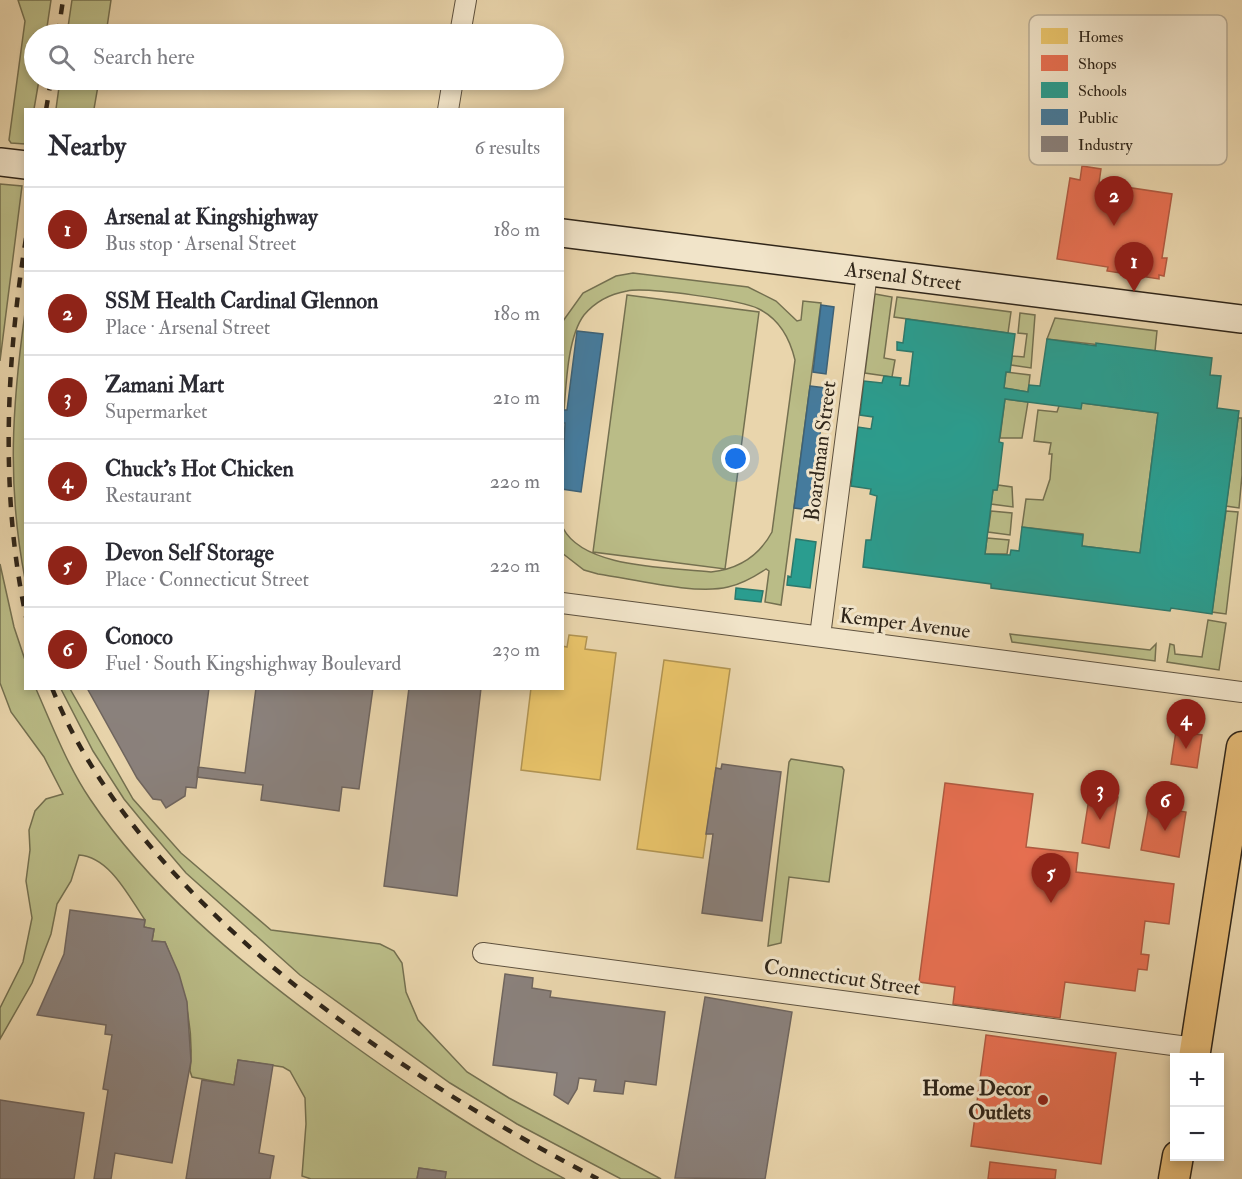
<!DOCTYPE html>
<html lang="en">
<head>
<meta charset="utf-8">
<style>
	:root { --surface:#fff; --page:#f2f2f3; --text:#2b2b33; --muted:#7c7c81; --line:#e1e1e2; --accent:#8f2418 }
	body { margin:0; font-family:"IM FELL Double Pica",serif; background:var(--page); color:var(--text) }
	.controls { position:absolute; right:18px; bottom:18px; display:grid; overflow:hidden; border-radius:0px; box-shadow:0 3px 9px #0003 }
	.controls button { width:54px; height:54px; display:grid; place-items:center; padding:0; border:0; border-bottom:2px solid var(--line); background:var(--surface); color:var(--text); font:30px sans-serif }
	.you { position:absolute; left:736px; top:459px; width:21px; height:21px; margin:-15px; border:4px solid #fff; border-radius:50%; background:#1a73e8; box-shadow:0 0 0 9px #1a73e833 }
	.badge { display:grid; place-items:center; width:39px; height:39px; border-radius:50%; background:var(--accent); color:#fff; font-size:20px; font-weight:700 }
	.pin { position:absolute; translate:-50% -50px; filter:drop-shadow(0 2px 3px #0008) }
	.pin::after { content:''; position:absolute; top:32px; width:21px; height:18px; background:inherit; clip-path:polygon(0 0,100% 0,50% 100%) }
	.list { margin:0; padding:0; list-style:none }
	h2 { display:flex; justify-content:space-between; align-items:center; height:78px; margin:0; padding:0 24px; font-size:26px }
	h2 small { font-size:20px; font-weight:400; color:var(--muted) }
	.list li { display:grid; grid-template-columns:39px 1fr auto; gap:18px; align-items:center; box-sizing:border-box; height:84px; padding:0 24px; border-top:2px solid var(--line) }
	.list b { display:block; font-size:22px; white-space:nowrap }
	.list p { margin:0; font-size:20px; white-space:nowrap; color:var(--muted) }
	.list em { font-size:20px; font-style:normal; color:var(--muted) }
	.icon { flex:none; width:33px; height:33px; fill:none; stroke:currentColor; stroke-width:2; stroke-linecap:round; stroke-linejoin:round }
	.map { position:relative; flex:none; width:1242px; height:1179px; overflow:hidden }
	.search { position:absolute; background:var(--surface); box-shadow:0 3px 9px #0003; left:24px; top:24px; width:540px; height:66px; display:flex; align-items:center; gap:15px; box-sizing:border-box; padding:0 21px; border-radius:33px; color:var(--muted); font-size:22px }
	.panel { position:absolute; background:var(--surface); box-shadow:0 3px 9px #0003; left:24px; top:108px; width:540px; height:582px; border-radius:0px }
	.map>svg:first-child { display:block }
</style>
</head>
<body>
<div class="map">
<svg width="1242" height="1179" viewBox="0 0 1242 1179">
	<rect width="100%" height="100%" fill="#e9d5ac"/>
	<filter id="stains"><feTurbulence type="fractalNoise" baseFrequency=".00333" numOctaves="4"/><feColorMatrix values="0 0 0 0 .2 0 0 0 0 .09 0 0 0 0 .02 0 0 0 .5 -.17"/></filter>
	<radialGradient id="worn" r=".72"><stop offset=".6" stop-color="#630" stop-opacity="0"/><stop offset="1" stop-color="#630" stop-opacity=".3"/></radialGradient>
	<path fill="#babc87" stroke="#747050" stroke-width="1.5" d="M18,0H51L46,34H34V80H39L34,109L26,110L25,144L11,143L9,140L25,21Z
		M72,0H111L106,34H67Z
		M60,80H99L94,109H56Z
		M0,184L22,186L0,361Z
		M633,273L748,287L776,301L797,321L801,320L803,301L821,303L781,605L765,602L769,571L766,569C754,577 742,584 728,587C695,595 633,579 598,574L584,570L562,553L563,528C584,569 670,567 711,572C739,569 759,556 772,532L795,360C790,339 779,319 759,309C742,300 646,287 627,291C610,294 595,302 584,315C566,339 566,393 563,423V321L583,293L616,276Z
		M875,294L892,297L884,358L895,360L892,377L865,373Z
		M627,295L759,312L725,569L593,552Z
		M897,297L1011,312L1008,333L894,317Z
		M25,313V579C7,486 12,406 25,313Z
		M1020,313L1035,315L1031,368L1011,365L1012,356L1024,357L1027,334L1018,333Z
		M1055,318L1157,331L1155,351L1047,339Z
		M1006,372L1030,375L1028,392L1004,388Z
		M1005,399L1028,402L1022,438H1000Z
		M1082,403L1158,413L1140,553L1082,546L1083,534L1022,527L1026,499L1043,500L1050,479L1052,454H1049L1051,443L1034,441L1038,410L1057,412L1059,406Z
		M1238,418H1242V475L1239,508L1226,506Z
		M998,485L1012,487L1013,507L991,504L993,490H997Z
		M991,511L1012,513L1010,535L988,532Z
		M1226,511L1238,512L1226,614L1212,612Z
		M987,538L1009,540L1007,554H985Z
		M0,564L14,627L25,660L26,688L36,689C52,725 67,765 90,799C149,887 236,959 321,1022C399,1079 479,1134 565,1179H445L446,1172L419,1168L417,1179H311L302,1176L306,1124L305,1098L290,1071L283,1067L238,1060L234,1085L192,1077L190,1071C195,1026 183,984 165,942L152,941L154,929L144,927L145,920C129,897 110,857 79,855L71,881L57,904L51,934L32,983L0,1039V1008L23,962L32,918L26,881L30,850L29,830L35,811L46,799L63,794L44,757L11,712L0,683Z
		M1208,620L1226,623L1219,670L1167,662L1170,644L1174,645L1175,654L1202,657Z
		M1010,634L1150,650L1156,644L1155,661L1012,642Z
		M61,689H70L133,799L181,853L271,930L380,944L394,951L402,963L406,992L418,1020L467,1072L509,1098L661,1179H621L517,1124L450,1083L300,975L186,873L151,832L124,799L93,751Z
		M791,759L842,767L844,770L829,882L789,877L781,943L768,946L789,762Z"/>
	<path fill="#e9c46a" stroke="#b19452" stroke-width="1.5" d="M569,635L587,637L585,649L616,653L600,780L521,770L531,688H562V646L567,647Z
		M664,660L730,669L703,858L637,849Z"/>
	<path fill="#e76f51" stroke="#b05940" stroke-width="1.5" d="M1082,166L1101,169L1099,183L1172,194L1162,258H1167L1164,276L1159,275V279L1107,271L1108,267L1057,259L1070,178L1080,180Z
		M1176,731L1202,735L1197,768L1171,764Z
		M945,783L1033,794L1026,847L1078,853L1076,872L1174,884L1169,924L1145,921L1141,954L1149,955L1147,970L1138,969L1135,991L1065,982L1060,1018L953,1004L955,987L919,982Z
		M1090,792L1118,797L1109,848L1082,843Z
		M1149,806L1186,812L1179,857L1141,850Z
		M986,1035L1116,1053L1101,1164L971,1146Z
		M990,1162L1056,1170L1055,1179H988Z"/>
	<path fill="#2a9d8f" stroke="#2c796c" stroke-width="1.5" fill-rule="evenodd" d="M906,319L1015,334L1010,372H1006L1004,388L1028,392L1029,385L1040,386L1047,339L1096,346V343L1212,358L1210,375L1221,376L1217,408L1239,411L1212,614L1171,608L1170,611L991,588V584L863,567L866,540H871L877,496L870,494L871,489L851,486L858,427L871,429L873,417L860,415L864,381L882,383L884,376L901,378L900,385L909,386L913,352L897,350V342L903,343ZM1005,399L1081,409L1082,403L1158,413L1140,553L1082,546L1083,535L1022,527L1019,551L1011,550L1010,555L985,554L993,490H997L998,485L1003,443L999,442Z
		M796,539L816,542L810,588L787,585L788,576L791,577Z
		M736,588L763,591L761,602L735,599Z"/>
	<path fill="#457b9d" stroke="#3e6175" stroke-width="1.5" d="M821,305L834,307L826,374L813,372Z
		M577,331L603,334L581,492L562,489L565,423H562V415L563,410H567Z
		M810,386L826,388L810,510L794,508Z"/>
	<path fill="#8a817c" stroke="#6f655e" stroke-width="1.5" d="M87,688H209L196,788L186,787L185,796L166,808L161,800L153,799L137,778Z
		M256,688H373L359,789L342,787L339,811L261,800L263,785L197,777L198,767L245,773Z
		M409,688H481L457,896L384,886Z
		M722,764L781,772L762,921L702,913L713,834H706L716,768L721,769Z
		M70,910L145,920L144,927L154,929L152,941L165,942L179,974L187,1002L191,1061L172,1163L115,1153L111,1179H94L108,1090L103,1089L112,1035L105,1034L106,1025L37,1015L64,954Z
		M505,974L533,978L532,988L551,991L550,997L665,1012L656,1085L625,1081L623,1094L594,1091L596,1080L579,1078L577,1089L568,1104L554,1095L557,1073L493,1065Z
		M705,997L792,1012L765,1179L675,1178Z
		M238,1060L273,1065L259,1153L274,1156L270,1179H186L202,1080L234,1085Z
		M0,1100L84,1113L74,1179H0Z
		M419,1168L446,1172L445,1179H417Z"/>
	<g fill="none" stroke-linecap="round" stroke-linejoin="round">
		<g stroke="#5e513e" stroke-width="22">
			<path id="minor" d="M460,34L466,0
				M448,110L453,80
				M562,603L1242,692
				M820,636L867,273
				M483,953L1195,1048"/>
		</g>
		<g stroke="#2f2519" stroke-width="30">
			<g id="secondary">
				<path d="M0,162L26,165"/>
				<path id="s1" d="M562,233L1242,319"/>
			</g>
		</g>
		<g stroke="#2f2519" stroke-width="33">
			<path id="primary" d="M1194,1058L1242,747
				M1174,1179L1178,1156"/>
		</g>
		<use href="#minor" stroke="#f1e4c9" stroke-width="20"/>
		<use href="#secondary" stroke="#f1e4c9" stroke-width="27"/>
		<use href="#primary" stroke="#e4ba76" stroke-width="30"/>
		<path stroke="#2f2519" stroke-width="4.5" stroke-dasharray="10 10" stroke-linecap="butt" d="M58,34L63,0
			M46,110L51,80
			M26,238C6,363 0,494 26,617
			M52,688C136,900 401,1078 598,1179"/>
	</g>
	<circle fill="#8f2418" stroke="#f1e4c9" stroke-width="2" cx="1043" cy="1100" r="6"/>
	<g text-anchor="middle" stroke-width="6" stroke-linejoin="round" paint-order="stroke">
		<g font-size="21" fill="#2f2519" stroke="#f1e4c9">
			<text dy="7" stroke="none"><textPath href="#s1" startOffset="344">Arsenal Street</textPath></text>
			<text transform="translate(820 451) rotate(-83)" y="7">Boardman Street</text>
			<text transform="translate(905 623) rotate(7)" y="7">Kemper Avenue</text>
			<text transform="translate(842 977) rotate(8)" y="7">Connecticut Street</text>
		</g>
		<g font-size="21" font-weight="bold" fill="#2f2519" stroke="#f1e4c9" text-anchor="end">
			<text x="1031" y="1095">Home Decor<tspan x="1031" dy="24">Outlets</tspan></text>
		</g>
	</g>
	<rect x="1029" y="15" width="198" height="150" rx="9" fill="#f1e4c9" stroke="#b7ab94" stroke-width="1.5"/>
	<rect x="1041" y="28" width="27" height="16" fill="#e9c46a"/>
	<rect x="1041" y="55" width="27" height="16" fill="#e76f51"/>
	<rect x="1041" y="82" width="27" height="16" fill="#2a9d8f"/>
	<rect x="1041" y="109" width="27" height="16" fill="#457b9d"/>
	<rect x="1041" y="136" width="27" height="16" fill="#8a817c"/>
	<g font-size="16" fill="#2f2519">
		<text x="1078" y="42">Homes</text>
		<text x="1078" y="69">Shops</text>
		<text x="1078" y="96">Schools</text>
		<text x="1078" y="123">Public</text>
		<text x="1078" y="150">Industry</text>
	</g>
	<rect width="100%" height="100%" filter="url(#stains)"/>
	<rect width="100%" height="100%" fill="url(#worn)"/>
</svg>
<div class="controls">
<button>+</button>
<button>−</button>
</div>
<div class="you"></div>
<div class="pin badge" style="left:1134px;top:292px">1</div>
<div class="pin badge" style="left:1114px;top:226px">2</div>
<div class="pin badge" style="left:1100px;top:820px">3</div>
<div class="pin badge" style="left:1186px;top:749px">4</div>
<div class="pin badge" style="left:1051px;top:903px">5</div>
<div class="pin badge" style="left:1165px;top:831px">6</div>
<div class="search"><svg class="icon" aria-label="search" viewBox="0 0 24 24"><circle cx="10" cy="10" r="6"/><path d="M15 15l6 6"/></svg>Search here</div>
<section class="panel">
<h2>Nearby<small>6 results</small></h2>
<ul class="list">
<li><span class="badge">1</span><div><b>Arsenal at Kingshighway</b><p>Bus stop · Arsenal Street</p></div><em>180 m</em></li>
<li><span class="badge">2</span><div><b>SSM Health Cardinal Glennon</b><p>Place · Arsenal Street</p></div><em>180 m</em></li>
<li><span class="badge">3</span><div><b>Zamani Mart</b><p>Supermarket</p></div><em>210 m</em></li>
<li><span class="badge">4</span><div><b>Chuck's Hot Chicken</b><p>Restaurant</p></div><em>220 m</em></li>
<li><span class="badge">5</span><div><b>Devon Self Storage</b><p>Place · Connecticut Street</p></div><em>220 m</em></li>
<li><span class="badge">6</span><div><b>Conoco</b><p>Fuel · South Kingshighway Boulevard</p></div><em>230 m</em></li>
</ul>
</section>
</div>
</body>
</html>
